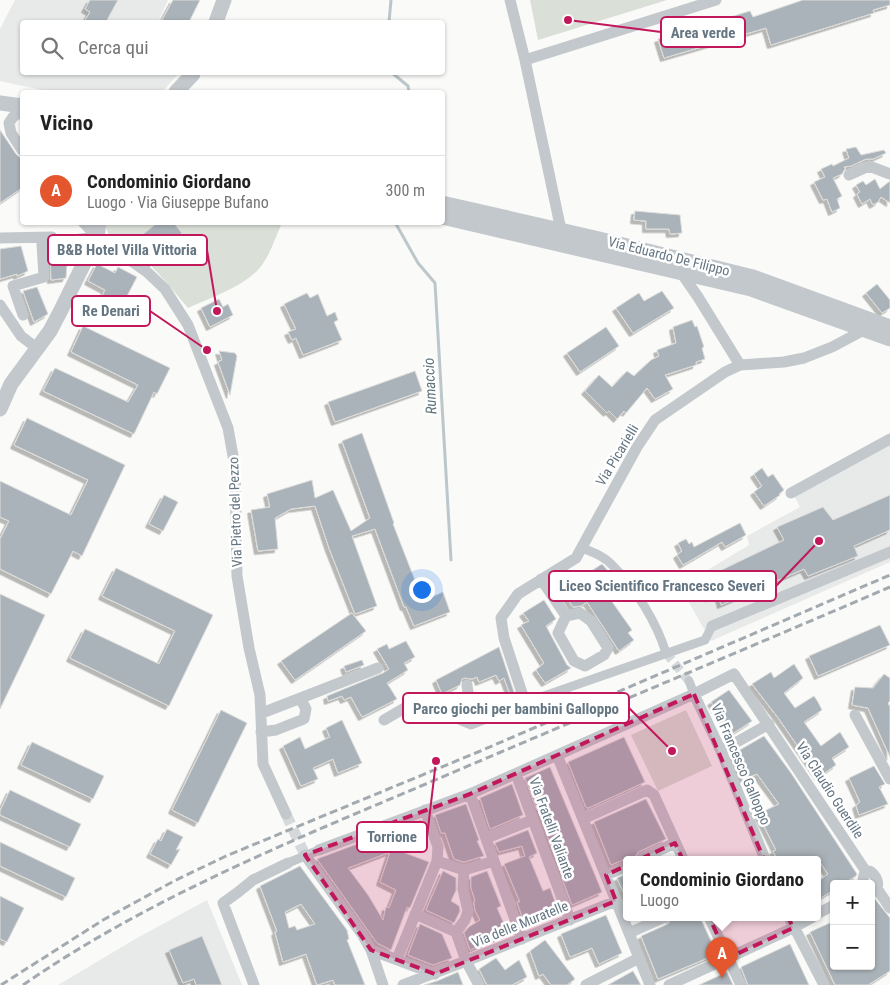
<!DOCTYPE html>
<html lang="it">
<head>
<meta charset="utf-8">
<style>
	:root { --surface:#fff; --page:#f2f2f2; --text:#222; --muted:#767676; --line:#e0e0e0; --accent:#e4572e }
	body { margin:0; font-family:"Roboto Condensed",sans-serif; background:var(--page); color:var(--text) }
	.controls { position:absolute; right:15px; bottom:15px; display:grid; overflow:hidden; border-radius:5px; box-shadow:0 1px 4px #0004 }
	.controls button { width:45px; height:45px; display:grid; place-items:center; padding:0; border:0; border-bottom:1px solid var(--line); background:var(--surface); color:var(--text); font:25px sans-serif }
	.you { position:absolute; left:421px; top:589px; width:18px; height:18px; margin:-12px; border:4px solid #fff; border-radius:50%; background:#1a73e8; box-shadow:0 0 0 8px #1a73e833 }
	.badge { display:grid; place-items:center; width:32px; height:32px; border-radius:50%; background:var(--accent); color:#fff; font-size:16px; font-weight:700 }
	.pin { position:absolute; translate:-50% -41px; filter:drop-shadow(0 1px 2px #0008) }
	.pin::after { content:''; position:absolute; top:26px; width:18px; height:15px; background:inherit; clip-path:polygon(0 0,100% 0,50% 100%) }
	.popup { position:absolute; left:623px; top:856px; width:198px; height:65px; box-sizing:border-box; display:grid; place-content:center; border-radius:5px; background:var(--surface); filter:drop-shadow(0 1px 4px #0005); font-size:16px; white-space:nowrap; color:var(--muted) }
	.popup b { font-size:19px; color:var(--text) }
	.popup::after { content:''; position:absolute; left:50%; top:100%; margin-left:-10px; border:10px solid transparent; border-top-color:var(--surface) }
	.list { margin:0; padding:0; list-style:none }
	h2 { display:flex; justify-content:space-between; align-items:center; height:65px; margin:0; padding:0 20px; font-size:21px }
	h2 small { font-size:16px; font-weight:400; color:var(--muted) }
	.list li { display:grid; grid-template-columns:32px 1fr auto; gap:15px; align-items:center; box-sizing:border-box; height:70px; padding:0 20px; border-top:1px solid var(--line) }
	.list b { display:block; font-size:19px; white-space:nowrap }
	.list p { margin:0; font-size:16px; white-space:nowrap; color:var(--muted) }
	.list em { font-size:16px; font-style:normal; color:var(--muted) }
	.icon { flex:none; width:28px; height:28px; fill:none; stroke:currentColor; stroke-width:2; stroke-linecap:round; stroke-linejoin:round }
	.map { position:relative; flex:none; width:890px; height:985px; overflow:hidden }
	.search { position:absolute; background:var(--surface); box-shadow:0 1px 4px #0004; left:20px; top:20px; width:425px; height:55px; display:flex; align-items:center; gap:12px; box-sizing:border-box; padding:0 18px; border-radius:5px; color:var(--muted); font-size:19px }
	.panel { position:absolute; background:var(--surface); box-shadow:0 1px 4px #0004; left:20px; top:90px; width:425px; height:135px; border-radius:5px }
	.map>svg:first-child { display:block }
</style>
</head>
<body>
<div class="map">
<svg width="890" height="985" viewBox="0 0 890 985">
	<defs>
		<filter id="shadow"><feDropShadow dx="-3.5" dy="3.5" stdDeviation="0" flood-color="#0004"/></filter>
	</defs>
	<rect width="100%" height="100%" fill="#fafaf8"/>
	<path fill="#e8e9e9" d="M15,0H168L158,22H22V72L179,73L162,92H51L0,81V29Z
		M890,443V562L711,641L680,587L749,545L747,536L800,507L794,496Z
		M207,900L242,985H58L137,938Z"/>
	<path fill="#dadfd7" d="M530,0H667L538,40Z
		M105,223H282C276,235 272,250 264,262C251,284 211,298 188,308C171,288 155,267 134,251C122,243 106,239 105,223Z
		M686,710L712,766L658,791L631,735Z"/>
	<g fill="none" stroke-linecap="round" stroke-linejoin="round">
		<path stroke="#bbc7cb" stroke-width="3" d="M389,22L391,0
			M391,72L408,86L409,92
			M396,224L418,263L435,283L451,560"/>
	</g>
	<path fill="#aab3b9" stroke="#dcdcda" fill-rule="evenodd" filter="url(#shadow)" d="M90,0H118L106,22H84L90,12L85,9Z
		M173,0H200L189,22H161Z
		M803,0H890V5L873,10L874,13L771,45L766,28L664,58L658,39L750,11L753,17Z
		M0,130L16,154L22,159V188L0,203Z
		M856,147L861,155L884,150L886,153L873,159H866L851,166L844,167L845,169L842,174L833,178L842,196L837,199L840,208L832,212L827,199L823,200L814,182L825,177L821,169L832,164L833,166L849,158L846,149Z
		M875,179L880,189L890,181V203L881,197L878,202L873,205L870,199L862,204L857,194L860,192L856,185L863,181L866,185Z
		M635,211L680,215L682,233L670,234L669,229H646V221L634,220Z
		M158,222H173L182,233L157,253L160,256L151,265L131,244Z
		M21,246L28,271L17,276V274L0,279V249Z
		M57,250H68L66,278L51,280L50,251Z
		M97,264L115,273L118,267L137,277L117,315L97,306L105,290L88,281Z
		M877,284L890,300V308L882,313L866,293Z
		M37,287L48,314L34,322L23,291Z
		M662,291L674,308L633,333L616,308L639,293L644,301Z
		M307,293L310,298L318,294L327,316L335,312L338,320L334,322L342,340L303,355L296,338L292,340L288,332L296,329L284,304Z
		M219,299L223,307L228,304L233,315L210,327L201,308Z
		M692,320L695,327L697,326L704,347L702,348L705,359L696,362V365L665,375L673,389L655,399L647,388L626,413L624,411L617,419L609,411L607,413L585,391L599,375L612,387L627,371L634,376L651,360L659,356L657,350L676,343L673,327Z
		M83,326L170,368L157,394L154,392L134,434L43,391L55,368L128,402L138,385L71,352Z
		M606,327L619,346L580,372L567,353Z
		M219,351L235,353L237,356L230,395L218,362L222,360Z
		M415,371L422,391L335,422L328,402Z
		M27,418L125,465L82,556L73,551L51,594L0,569V539L9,521L0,517V481L71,515L88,480L14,445Z
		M362,433L394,523L393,524L423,601L443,592L450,612L414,626L406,607H404L375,529L352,536L377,606L355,614L329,548L315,506L291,509L275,518L278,549L258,551L251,510L270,507L267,494L312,480L315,498L333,490L351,531L370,518L342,441Z
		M762,468L768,477L773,474L784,490L779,494L780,495L764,506L754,492L762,486L754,474Z
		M164,495L178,502L163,531L149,524Z
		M890,495V530L854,546L858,556L808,576L804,569L721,605L718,593L710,598L703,597L698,584L711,575L784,540L777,527L823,507L833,520Z
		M740,523L746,535L725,547L722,542L683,565L677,555L682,551L678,543L686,539L689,544L692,542L694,547Z
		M602,564L616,580L603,589L632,630L628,633L634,640L619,651L587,602L581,606L573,607L562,590Z
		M116,568L213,615L169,706L70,658L85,629L159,664L175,631L102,596Z
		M0,594L45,615L0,709Z
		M544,600L556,619L546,626L567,665L571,668L545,683L536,670L544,663L521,625L529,621L523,613Z
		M352,613L366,631L295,680L281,661Z
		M880,625L890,645L818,676L809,656Z
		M406,641L415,657L404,663L408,670L387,683L397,699L362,717L351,697L344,700L342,696L328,701L327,696L383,673L389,669L377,649L387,644L389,649Z
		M499,647L514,692L510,694L504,678L499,681L496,675L479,682L477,677L472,679L465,678L462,679L460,685L442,694L436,680Z
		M362,660L364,665L346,672L344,666Z
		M794,664L803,678L784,693L795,708L814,696L818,702L822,710L804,722L821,746L840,732L849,747L832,758L836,765L819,777L779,719L752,684L771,672L774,678Z
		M884,674L890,678V701L888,703L890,707V757L868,708L852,705L855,687L873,688Z
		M729,690L752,721L732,734L711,702Z
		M221,710L247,723L198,823L172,810Z
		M342,720L362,763L338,773L333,759L313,768L318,779L301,786L283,746L300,737L305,749L330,737L326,728Z
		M764,736L791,773L857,874L856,876L843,884H834V890L817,900V882L828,874L818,859H777L773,851L776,850L758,814L779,804L757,774L743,779L731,755Z
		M624,737L645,782L588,808L586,807L568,762Z
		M32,742L104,776L93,799L21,765Z
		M874,766L885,784L879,787L888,804L859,815L856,805L860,802L849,778Z
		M550,767L602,892L572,905L562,878L565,877L553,846L551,847L546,832L548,831L539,809L537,810L525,778Z
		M512,784L523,815L490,829L480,798Z
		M10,790L81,824L70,847L0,815V811Z
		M646,799L666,839L638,852L634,859H625L611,865L594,822Z
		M466,804L479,840L477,841L484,856L464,862L454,859L445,833H441L435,815Z
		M421,820L427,838L397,850L429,862L410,908L407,907L391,950L377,943L317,859ZM390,852L380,882L396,890L389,908L386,907L383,920L368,895L348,868Z
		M167,829L183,837L176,850L180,849L171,865L150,854L158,839L161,841Z
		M528,830L537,853L529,857L543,891L550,888L558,910L525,925L517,902H520L504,864L525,856L522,846L499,852L495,843Z
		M0,842L75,878L66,897L0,866Z
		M300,866L347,930L349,939L347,940L365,985H335L333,980L317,985L306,954L283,962L275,932L277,931L260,886ZM301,904L315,924L297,930L295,926L289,928L285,912Z
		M443,871L456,878V890L451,901L459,906L460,911L454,923L426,910Z
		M487,871L501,906L497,908L508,933L470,950L464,933L469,927L480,920L475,910L474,902L475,900L471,888V877Z
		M627,874V900L617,878Z
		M0,896L24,908L7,942L0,939Z
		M871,899H875L890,918V971L868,985H835L810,932L834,921V966H871Z
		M606,915L622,953L599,964L592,948L570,957L561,934Z
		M672,917H700L717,954L658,979L641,936L668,924Z
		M420,924L442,934L452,958L433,965L408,955Z
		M202,936L222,985H196L194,979L183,983L169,950Z
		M545,940L575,979L567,985H551L543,974L539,976L530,951Z
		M790,944L809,985H748L741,967Z
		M496,958L505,970L519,960L527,977L512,985H487L479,969Z
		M633,971L641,985H608Z
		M458,972L463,985H424L437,981Z
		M727,972L733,985H699Z"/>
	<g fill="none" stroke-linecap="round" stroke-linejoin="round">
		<path stroke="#d5d9db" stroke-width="9" stroke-dasharray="9 4.5" stroke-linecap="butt" d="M666,653L689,681"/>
		<path stroke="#d5d9db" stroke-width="11" stroke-dasharray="11 5.5" stroke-linecap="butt" d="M286,814L305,855"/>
		<path stroke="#c3c8cc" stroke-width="9" d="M582,548C592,552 604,556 612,565C635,587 657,623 666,653
			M689,681L694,694
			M521,704L705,640L712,626
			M288,863L319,850"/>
		<path stroke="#c3c8cc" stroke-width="11" d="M510,0L525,60L561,230
			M525,60L716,0
			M22,111L13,117L9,123L11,133L22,150
			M849,175L869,166L890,174
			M83,222L97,237L147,272L165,289L188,325L228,428L235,467L237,576L249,648L260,695L263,764L286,814
			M0,238L52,237
			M680,271L698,297L740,365
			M0,305L21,336L38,349
			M23,315L13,286L44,277L42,244L97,237
			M791,493L890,439
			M541,579L566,616L580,613L591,621L608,648L604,655L585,666L574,661L558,633L566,616
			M712,626L890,552
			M694,694L721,751L765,859
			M262,713L378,668
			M855,715L890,779
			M458,717L462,704L468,692L467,685
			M384,720L408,706L422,701L447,707L461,720L471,724L521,704L523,696L504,638L501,618L518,594L576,558L637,447L655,420L725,372L740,365L784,362L804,358L832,347L864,330
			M261,732L276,730L304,719L306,709L300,698
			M721,751L769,724
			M557,755L650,985
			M516,774L570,920
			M470,794L522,939
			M583,819L647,790L654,795L683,859
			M487,838L532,820
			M319,850L470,794L694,694L734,674L867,873
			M305,855L362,934L371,950L383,985
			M641,859L675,843
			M437,861L464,870L463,889L468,911L465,920L456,932L466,961L479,985
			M464,870L494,861
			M606,875L627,866
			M863,884C862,853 890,887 871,892
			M878,890L890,908
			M415,914L456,932
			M817,914L834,905
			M709,917L741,985
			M789,917L824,985
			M629,933L665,917
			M371,950L435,974
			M397,959L437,861L438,847L425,810
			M254,985L223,903L237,893L253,880L288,863
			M403,985L466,961L616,901
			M586,985L639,958
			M669,985L793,928L813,917"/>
		<path stroke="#c3c8cc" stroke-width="15" d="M216,22L224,0
			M176,92L193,74
			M0,103L22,106
			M442,203L595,238L753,277L890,327
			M442,217L751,289L890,339
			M0,409L11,384L50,331L60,312L97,237L99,222"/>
		<path stroke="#a2aab0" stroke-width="3" stroke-dasharray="8 4" stroke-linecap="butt" d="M1,985L103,920L174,881L226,856L478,752L890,575
			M23,985C146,900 284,844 421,786C578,719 734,654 890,587"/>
	</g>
	<path fill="#c2185b" fill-opacity="0.2" stroke="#c2185b" stroke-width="4" stroke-dasharray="10 6" stroke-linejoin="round" d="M694,694L793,928L728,958L675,843L606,875L616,901L435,974L371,950L305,855L470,794Z"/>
	<g text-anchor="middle" stroke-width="5" stroke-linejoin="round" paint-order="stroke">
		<g font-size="14" fill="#657683" stroke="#fff">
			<text transform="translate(669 256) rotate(14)" y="5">Via Eduardo De Filippo</text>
			<text transform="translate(617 455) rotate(-59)" y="5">Via Picarielli</text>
			<text transform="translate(235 512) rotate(-92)" y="5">Via Pietro del Pezzo</text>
			<text transform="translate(741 764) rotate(67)" y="5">Via Francesco Galloppo</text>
			<text transform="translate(830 790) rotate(57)" y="5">Via Claudio Guerdile</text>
			<text transform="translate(552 828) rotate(70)" y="5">Via Fratelli Valiante</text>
			<text transform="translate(520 924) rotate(-22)" y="5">Via delle Muratelle</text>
		</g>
		<g font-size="15" font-style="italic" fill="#60757c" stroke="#fff">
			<text transform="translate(430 386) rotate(-93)" y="5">Rumaccio</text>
		</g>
	</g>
	<path fill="none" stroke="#c2185b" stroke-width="2" d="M568 20L661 32M217 311L207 250M207 350L150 311M819 541L776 586M672 751L629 708M436 761L427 837"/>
	<g fill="#c2185b" stroke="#fff" stroke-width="2">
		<circle cx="568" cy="20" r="5"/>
		<circle cx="217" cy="311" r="5"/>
		<circle cx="207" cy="350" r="5"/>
		<circle cx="819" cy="541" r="5"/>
		<circle cx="672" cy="751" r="5"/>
		<circle cx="436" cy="761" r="5"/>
	</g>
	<g fill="#fff" stroke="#c2185b" stroke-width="2">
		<rect x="661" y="17" width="84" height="30" rx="5"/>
		<rect x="48" y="235" width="159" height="30" rx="5"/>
		<rect x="72" y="296" width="78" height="30" rx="5"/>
		<rect x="549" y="571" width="227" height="30" rx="5"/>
		<rect x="403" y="693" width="226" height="30" rx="5"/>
		<rect x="357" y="822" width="70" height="30" rx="5"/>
	</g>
	<g font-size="15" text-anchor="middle" font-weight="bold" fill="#657683">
		<text x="703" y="38">Area verde</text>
		<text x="127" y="255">B&amp;B Hotel Villa Vittoria</text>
		<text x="111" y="316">Re Denari</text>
		<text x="662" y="591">Liceo Scientifico Francesco Severi</text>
		<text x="516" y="714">Parco giochi per bambini Galloppo</text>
		<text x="392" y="842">Torrione</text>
	</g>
</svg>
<div class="controls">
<button>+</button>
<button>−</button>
</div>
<div class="you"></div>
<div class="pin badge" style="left:722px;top:978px">A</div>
<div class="popup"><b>Condominio Giordano</b>Luogo</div>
<div class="search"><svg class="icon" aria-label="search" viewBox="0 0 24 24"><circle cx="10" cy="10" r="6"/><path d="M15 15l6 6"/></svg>Cerca qui</div>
<section class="panel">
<h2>Vicino<small></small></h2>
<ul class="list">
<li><span class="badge">A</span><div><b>Condominio Giordano</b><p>Luogo · Via Giuseppe Bufano</p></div><em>300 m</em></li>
</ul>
</section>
</div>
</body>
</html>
